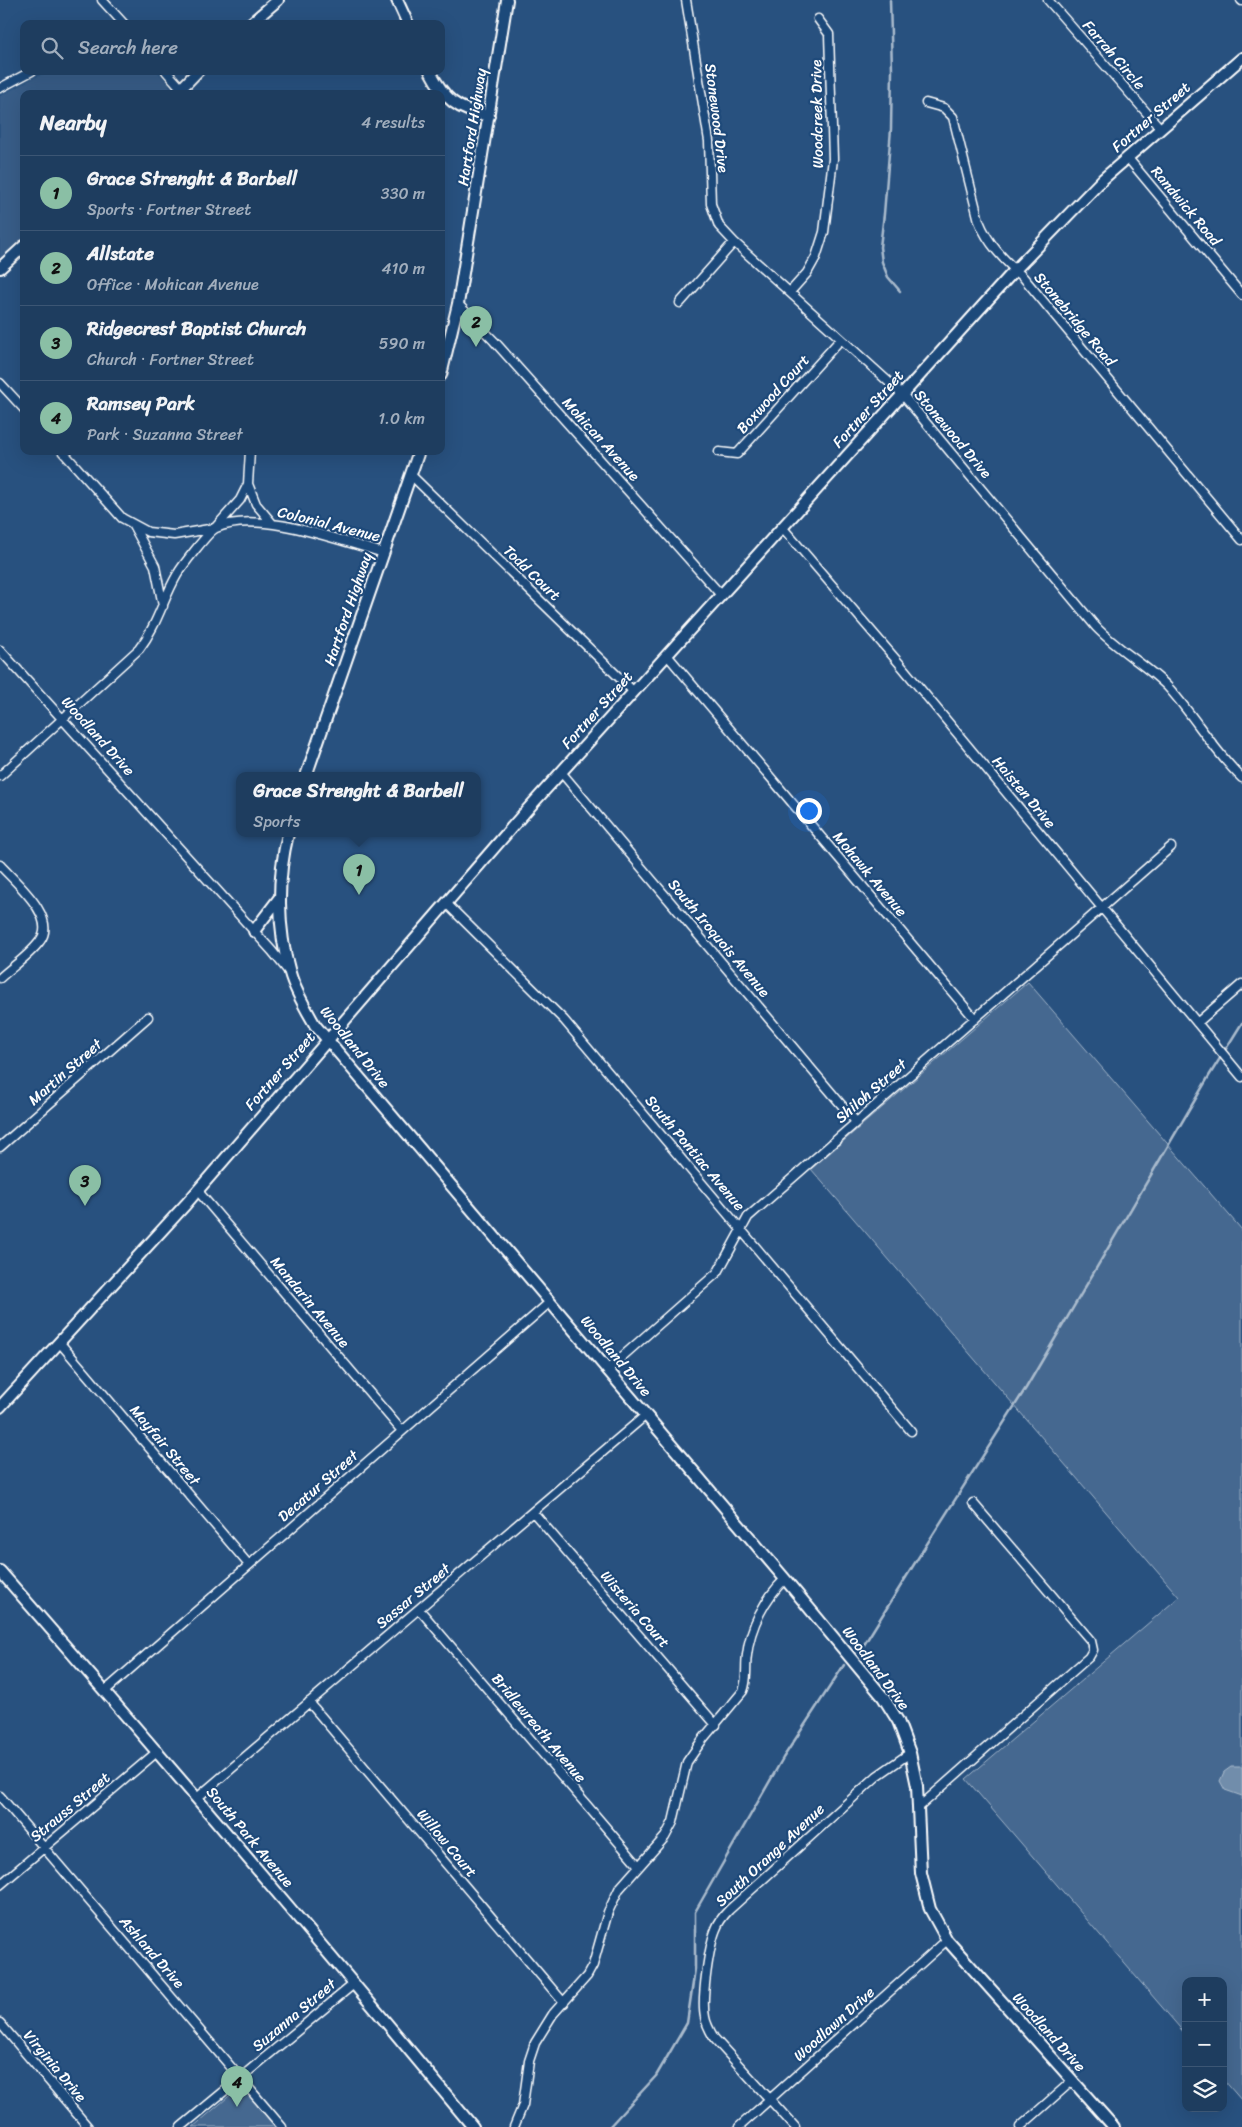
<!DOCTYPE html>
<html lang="en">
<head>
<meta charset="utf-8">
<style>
	:root { --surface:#1e3d5f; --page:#264465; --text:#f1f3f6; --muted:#a1aebd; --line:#3c5674; --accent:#8abfa5 }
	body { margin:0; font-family:Sriracha,sans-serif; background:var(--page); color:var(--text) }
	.controls { position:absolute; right:15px; bottom:15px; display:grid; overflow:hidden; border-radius:10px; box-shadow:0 5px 20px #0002 }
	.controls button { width:45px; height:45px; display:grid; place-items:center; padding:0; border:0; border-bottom:1px solid var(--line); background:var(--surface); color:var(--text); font:25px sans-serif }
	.you { position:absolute; left:808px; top:810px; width:18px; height:18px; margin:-12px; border:4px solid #fff; border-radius:50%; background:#1a73e8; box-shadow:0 0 0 8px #1a73e833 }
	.badge { display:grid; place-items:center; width:32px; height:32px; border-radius:50%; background:var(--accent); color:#111; font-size:16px; font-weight:700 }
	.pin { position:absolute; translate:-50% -41px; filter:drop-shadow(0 1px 2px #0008) }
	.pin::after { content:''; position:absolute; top:26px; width:18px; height:15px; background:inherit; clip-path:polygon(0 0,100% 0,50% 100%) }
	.popup { position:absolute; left:236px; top:772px; width:245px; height:65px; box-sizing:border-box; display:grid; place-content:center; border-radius:10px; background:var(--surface); filter:drop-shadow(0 1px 4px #0005); font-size:16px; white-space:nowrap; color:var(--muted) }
	.popup b { font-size:19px; color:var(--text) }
	.popup::after { content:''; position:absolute; left:50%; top:100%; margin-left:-10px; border:10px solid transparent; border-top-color:var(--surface) }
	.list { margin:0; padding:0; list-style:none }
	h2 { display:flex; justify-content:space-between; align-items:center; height:65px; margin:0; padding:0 20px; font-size:21px }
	h2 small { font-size:16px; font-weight:400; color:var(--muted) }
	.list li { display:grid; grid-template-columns:32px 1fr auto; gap:15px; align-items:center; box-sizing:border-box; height:75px; padding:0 20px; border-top:1px solid var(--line) }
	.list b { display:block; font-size:19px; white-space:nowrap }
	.list p { margin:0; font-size:16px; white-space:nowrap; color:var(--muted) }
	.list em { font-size:16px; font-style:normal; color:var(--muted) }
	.icon { flex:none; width:28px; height:28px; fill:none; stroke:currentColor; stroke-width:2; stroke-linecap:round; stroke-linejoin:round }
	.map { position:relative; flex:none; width:1242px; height:2127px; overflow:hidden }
	.search { position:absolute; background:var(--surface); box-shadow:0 5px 20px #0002; left:20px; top:20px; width:425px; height:55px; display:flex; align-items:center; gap:12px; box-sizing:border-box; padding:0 18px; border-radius:10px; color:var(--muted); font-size:19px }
	.panel { position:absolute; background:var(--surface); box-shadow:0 5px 20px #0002; left:20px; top:90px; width:425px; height:365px; border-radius:10px }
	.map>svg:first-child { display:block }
</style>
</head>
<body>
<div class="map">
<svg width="1242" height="2127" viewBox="0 0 1242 2127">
	<rect width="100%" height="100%" fill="#28517f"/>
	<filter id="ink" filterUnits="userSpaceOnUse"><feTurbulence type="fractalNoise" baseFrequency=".02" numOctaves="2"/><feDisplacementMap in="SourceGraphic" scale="10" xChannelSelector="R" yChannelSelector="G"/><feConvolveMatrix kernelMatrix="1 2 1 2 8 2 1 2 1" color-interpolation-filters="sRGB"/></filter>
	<g filter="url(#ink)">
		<path fill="#375d88" d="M51,71H157L169,84L170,89L168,94H24V238L0,261V96L33,78Z"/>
		<path fill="#446890" stroke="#a2b4c8" d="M1028,982L1242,1230V2101L1223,2079V1981H1186V2035L966,1779L1179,1597L811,1169Z
			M241,2086L275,2127H193Z"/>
		<path fill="#718dab" stroke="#aabbcd" d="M1231,1767H1242V1796L1225,1790L1220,1781L1224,1772Z"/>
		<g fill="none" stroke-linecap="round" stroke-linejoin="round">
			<path stroke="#aabbcd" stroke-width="2.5" d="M890,0L892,70L891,129L884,214L880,247L882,262L888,277L900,291
				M862,1648L913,1566L1026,1388L1209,1076L1242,1023
				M609,2127L656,2076L687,2023L695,1969V1912L783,1758L844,1665"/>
			<g stroke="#fff" stroke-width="11">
				<path id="street" d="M102,0L124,24
					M686,0L709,141L711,204L719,226L734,242L902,394L1096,627C1118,650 1145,664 1167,686C1193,714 1215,753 1242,778
					M1048,0L1160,128
					M1241,0L1242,1
					M166,71L181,88
					M0,88L32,71
					M926,103L944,108L953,117L979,221C988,244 1004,260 1023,277L1242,540
					M1127,157L1242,295
					M790,292L807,273L816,257L824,232L833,159L829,34L818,19
					M680,303L734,242
					M458,304L494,341L721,595
					M0,383L24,409
					M62,451L122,518L148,532L174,535L215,528L240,500L248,484L250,451
					M719,452L737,454L841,339
					M411,475L633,691
					M248,484L256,504L272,523
					M133,525L155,566L163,606
					M782,527L899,663L1242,1077
					M0,650L272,951L289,972
					M667,655L975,1019
					M561,772L856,1122
					M0,776L139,649C157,626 163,599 177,575C182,566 209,531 216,528C259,509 340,541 384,553
					M0,865C15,882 58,917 40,941C30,955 13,966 0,978
					M446,903L564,1020L911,1431
					M1197,1023L1242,984
					M0,1147L148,1017
					M197,1190L402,1431
					M60,1343L249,1565
					M607,1370L718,1272L748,1217L1171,847
					M533,1512L716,1725
					M419,1609L638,1865
					M105,1691L550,1302
					M309,1702L564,2003
					M0,1796L282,2127
					M197,1798L646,1415
					M918,1808L1089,1657L1093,1650L1091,1641L973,1503
					M0,1885L158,1751
					M0,2023L88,2127
					M181,2127L355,1983
					M514,2127L523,2105L529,2061L535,2043L553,2014L587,1976L593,1965L608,1912L619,1889L665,1837L673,1822L687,1762L703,1739L743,1691C748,1679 745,1667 747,1655C750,1627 765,1598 785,1579
					M739,2127L947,1940
					M795,2127L714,2038C710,2031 706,2024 705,2017C701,1999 709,1946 716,1929C719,1921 723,1916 729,1910L877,1776L910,1753
					M1020,2127L1072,2081"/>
			</g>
			<g stroke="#fff" stroke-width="14">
				<path id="secondary" d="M397,0L408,24
					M250,24L278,0
					M430,71C445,100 457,110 489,116
					M176,94L198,71
					M0,268L24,246
					M441,375L458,304L507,0
					M306,776L419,451
					M288,834C277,878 277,928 290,973C295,991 306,1009 315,1025L785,1579L883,1697L898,1721L910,1753L917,1786L921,1873L930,1909L947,1940L1114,2127
					M254,931L280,897
					M0,1407L186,1204L526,811L1015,270L1103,179L1242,58
					M0,1571C160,1754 318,1939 473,2127"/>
			</g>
			<use href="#street" stroke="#1f4a7a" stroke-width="8"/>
			<use href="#secondary" stroke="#1f4a7a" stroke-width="10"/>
		</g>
	</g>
	<g text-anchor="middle" stroke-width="4.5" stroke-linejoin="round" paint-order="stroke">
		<g font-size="15" fill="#fff" stroke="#1f4a7a">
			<text transform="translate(1114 55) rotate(49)" y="5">Farrah Circle</text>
			<text transform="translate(817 114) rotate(-91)" y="5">Woodcreek Drive</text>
			<text transform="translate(1151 117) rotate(-41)" y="5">Fortner Street</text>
			<text transform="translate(717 118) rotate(83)" y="5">Stonewood Drive</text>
			<text transform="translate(472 127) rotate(-81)" y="5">Hartford Highway</text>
			<text transform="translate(1186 206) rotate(50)" y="5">Randwick Road</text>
			<text transform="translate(1075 319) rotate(50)" y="5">Stonebridge Road</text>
			<text transform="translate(773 394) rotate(-48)" y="5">Boxwood Court</text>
			<text transform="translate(868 409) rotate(-48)" y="5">Fortner Street</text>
			<text transform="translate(953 434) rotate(50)" y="5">Stonewood Drive</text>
			<text transform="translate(601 439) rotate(48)" y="5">Mohican Avenue</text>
			<text transform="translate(329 524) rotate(14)" y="5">Colonial Avenue</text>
			<text transform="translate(532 573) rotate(44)" y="5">Todd Court</text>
			<text transform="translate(348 609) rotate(-71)" y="5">Hartford Highway</text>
			<text transform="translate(597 710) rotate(-48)" y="5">Fortner Street</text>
			<text transform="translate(98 736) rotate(48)" y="5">Woodland Drive</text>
			<text transform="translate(1024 792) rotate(50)" y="5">Haisten Drive</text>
			<text transform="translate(870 874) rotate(50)" y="5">Mohawk Avenue</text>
			<text transform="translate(719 938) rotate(50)" y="5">South Iroquois Avenue</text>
			<text transform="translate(355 1047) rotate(51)" y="5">Woodland Drive</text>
			<text transform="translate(280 1071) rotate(-49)" y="5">Fortner Street</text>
			<text transform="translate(65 1072) rotate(-41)" y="5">Martin Street</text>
			<text transform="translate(871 1091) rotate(-41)" y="5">Shiloh Street</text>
			<text transform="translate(695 1153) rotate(50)" y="5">South Pontiac Avenue</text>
			<text transform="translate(310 1302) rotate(50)" y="5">Mandarin Avenue</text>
			<text transform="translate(616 1356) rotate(50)" y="5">Woodland Drive</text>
			<text transform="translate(165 1445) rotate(50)" y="5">Mayfair Street</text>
			<text transform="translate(318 1486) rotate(-41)" y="5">Decatur Street</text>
			<text transform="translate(413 1596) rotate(-40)" y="5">Sassar Street</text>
			<text transform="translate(635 1609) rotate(49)" y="5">Wisteria Court</text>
			<text transform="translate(876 1668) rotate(53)" y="5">Woodland Drive</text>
			<text transform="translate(539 1728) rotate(50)" y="5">Bridlewreath Avenue</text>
			<text transform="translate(70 1807) rotate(-40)" y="5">Strauss Street</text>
			<text transform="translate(250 1837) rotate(50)" y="5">South Park Avenue</text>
			<text transform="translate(447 1843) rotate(50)" y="5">Willow Court</text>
			<text transform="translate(770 1855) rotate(-43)" y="5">South Orange Avenue</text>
			<text transform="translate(152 1952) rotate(49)" y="5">Ashland Drive</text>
			<text transform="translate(294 2015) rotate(-40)" y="5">Suzanna Street</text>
			<text transform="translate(834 2024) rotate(-42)" y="5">Woodlawn Drive</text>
			<text transform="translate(1049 2032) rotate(48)" y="5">Woodland Drive</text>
			<text transform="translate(55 2066) rotate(50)" y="5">Virginia Drive</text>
		</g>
	</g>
</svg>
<div class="controls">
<button>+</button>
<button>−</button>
<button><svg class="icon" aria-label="layers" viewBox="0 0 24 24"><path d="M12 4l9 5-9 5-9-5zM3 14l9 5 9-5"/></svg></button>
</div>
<div class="you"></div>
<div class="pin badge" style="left:359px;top:895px">1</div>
<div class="popup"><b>Grace Strenght &amp; Barbell</b>Sports</div>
<div class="pin badge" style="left:476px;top:347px">2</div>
<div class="pin badge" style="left:85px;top:1206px">3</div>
<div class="pin badge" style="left:237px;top:2107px">4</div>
<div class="search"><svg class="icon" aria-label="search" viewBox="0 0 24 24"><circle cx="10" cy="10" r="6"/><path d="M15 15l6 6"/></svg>Search here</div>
<section class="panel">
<h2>Nearby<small>4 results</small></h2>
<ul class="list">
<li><span class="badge">1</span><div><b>Grace Strenght &amp; Barbell</b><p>Sports · Fortner Street</p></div><em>330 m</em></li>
<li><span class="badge">2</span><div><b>Allstate</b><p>Office · Mohican Avenue</p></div><em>410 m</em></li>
<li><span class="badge">3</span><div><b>Ridgecrest Baptist Church</b><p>Church · Fortner Street</p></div><em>590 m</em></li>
<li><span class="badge">4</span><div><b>Ramsey Park</b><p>Park · Suzanna Street</p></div><em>1.0 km</em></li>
</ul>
</section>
</div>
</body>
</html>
